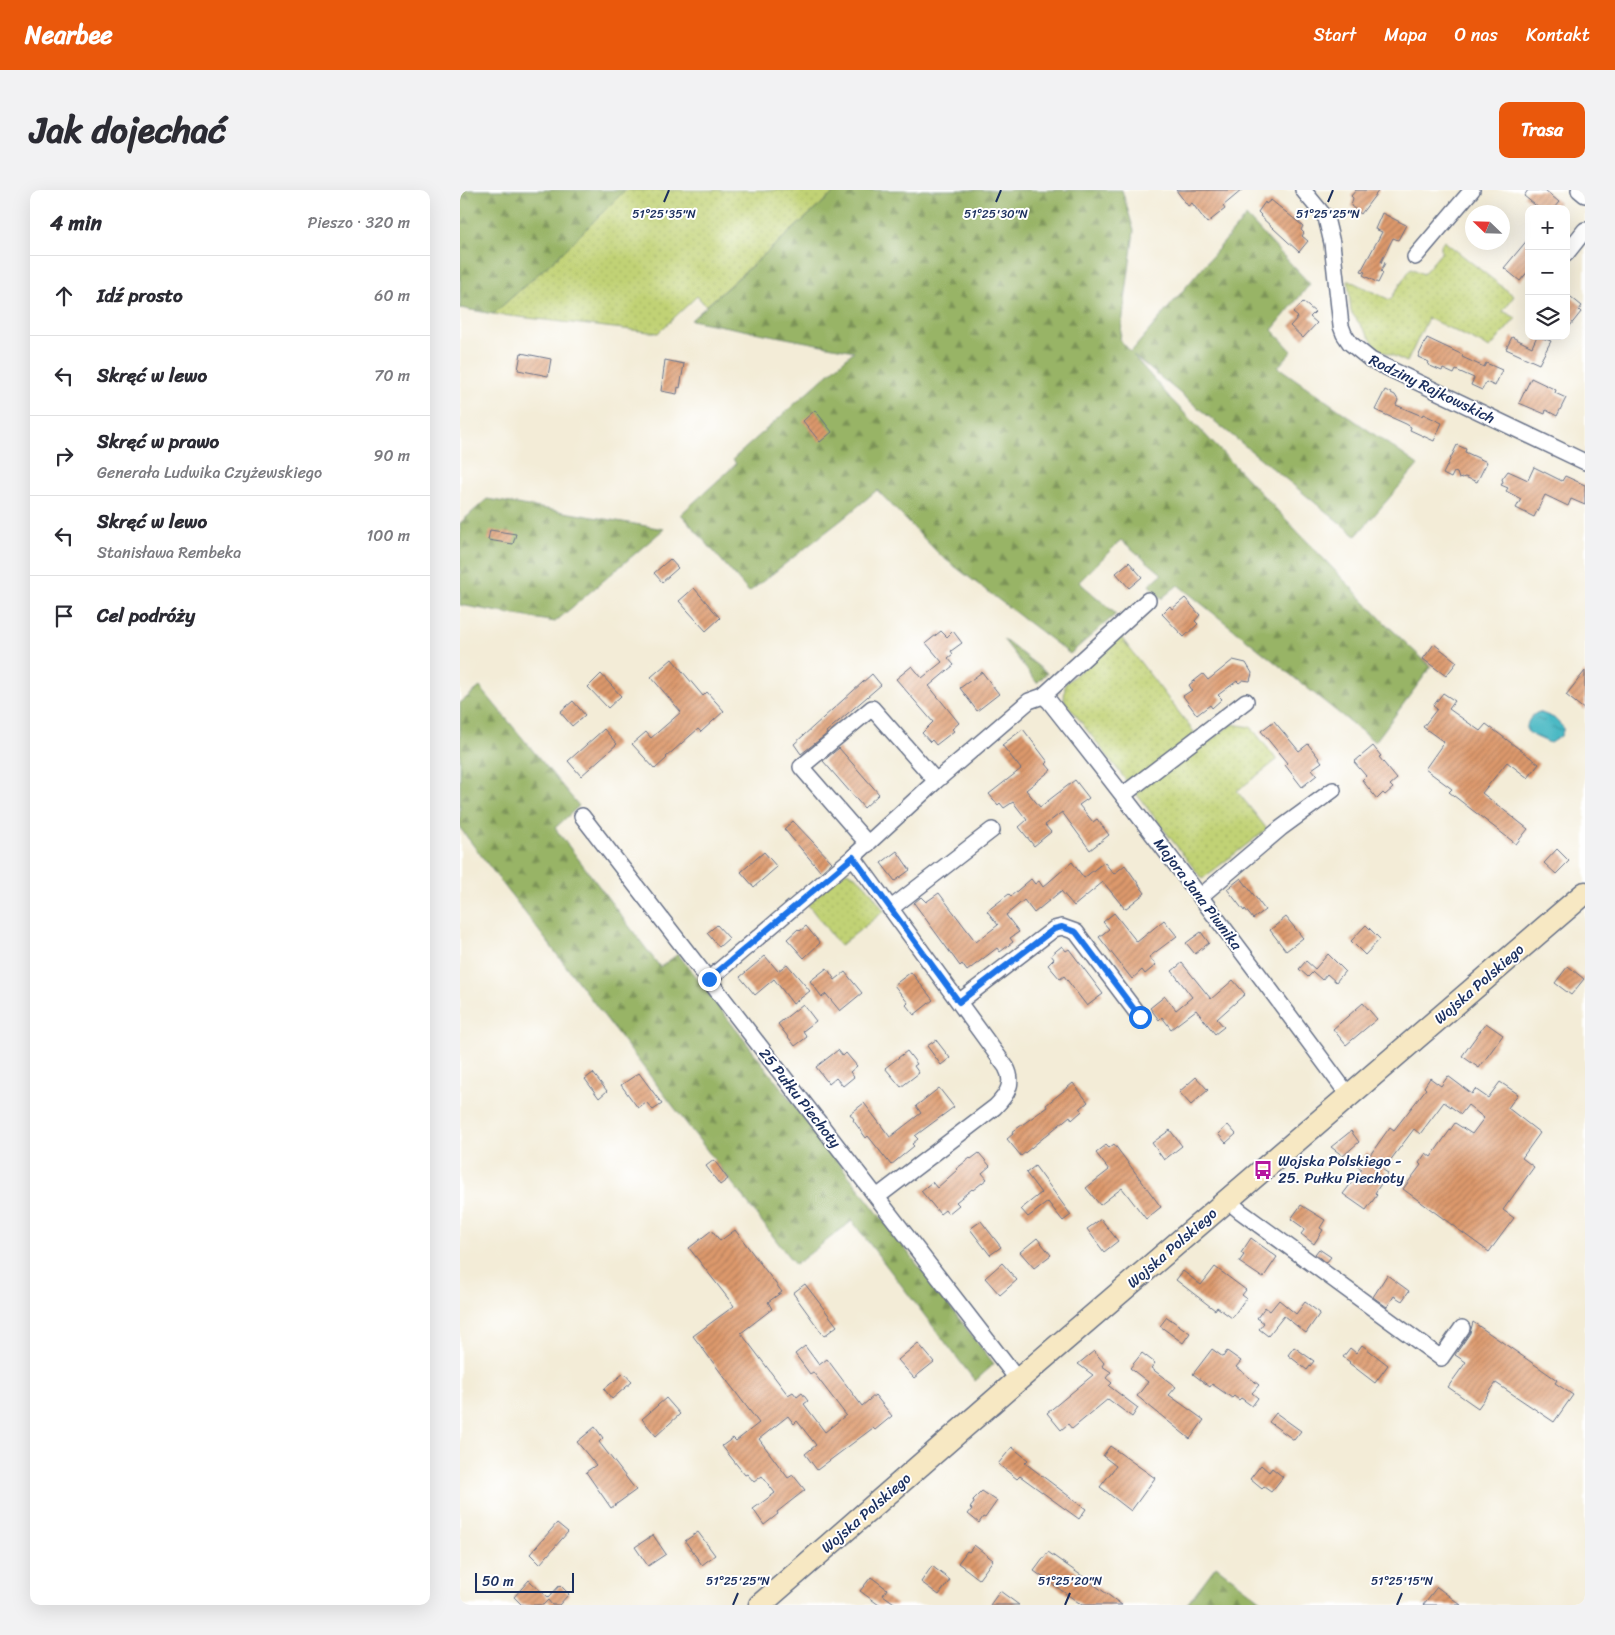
<!DOCTYPE html>
<html lang="pl">
<head>
<meta charset="utf-8">
<style>
	:root { --surface:#fff; --page:#f2f2f3; --text:#2b2b33; --muted:#7c7c81; --line:#e1e1e2; --accent:#ea580c }
	body { margin:0; font-family:Sriracha,sans-serif; background:var(--page); color:var(--text) }
	.controls { position:absolute; right:15px; top:15px; display:grid; overflow:hidden; border-radius:10px; box-shadow:0 5px 20px #0002 }
	.controls button { width:45px; height:45px; display:grid; place-items:center; padding:0; border:0; border-bottom:1px solid var(--line); background:var(--surface); color:var(--text); font:25px sans-serif }
	.compass { position:absolute; left:1005px; top:15px; width:45px; height:45px; border-radius:50%; background:var(--surface); box-shadow:0 5px 20px #0002; rotate:293deg }
	.scale { position:absolute; left:15px; bottom:12px; width:99px; box-sizing:border-box; padding-left:5px; border:2px solid #1b2f5e; border-top:0; font-size:14px; line-height:18px; white-space:nowrap; color:#1b2f5e; -webkit-text-stroke:4px #fff; paint-order:stroke }
	.stop { position:absolute; width:15px; height:15px; margin:-11px; border:4px solid #1a73e8; border-radius:50%; background:#fff }
	.stop.end { background:#1a73e8; border-color:#fff; box-shadow:0 1px 5px #0008 }
	.list { margin:0; padding:0; list-style:none }
	h2 { display:flex; justify-content:space-between; align-items:center; height:65px; margin:0; padding:0 20px; font-size:21px }
	h2 small { font-size:16px; font-weight:400; color:var(--muted) }
	.list li { display:grid; grid-template-columns:32px 1fr auto; gap:15px; align-items:center; box-sizing:border-box; height:80px; padding:0 20px; border-top:1px solid var(--line) }
	.list b { display:block; font-size:19px; white-space:nowrap }
	.list p { margin:0; font-size:16px; white-space:nowrap; color:var(--muted) }
	.list em { font-size:16px; font-style:normal; color:var(--muted) }
	.icon { flex:none; width:28px; height:28px; fill:none; stroke:currentColor; stroke-width:2; stroke-linecap:round; stroke-linejoin:round }
	.map { position:relative; flex:none; width:1125px; height:1415px; overflow:hidden; border-radius:10px }
	header { display:flex; align-items:center; gap:30px; box-sizing:border-box; height:70px; padding:0 25px; background:var(--accent); color:#fff }
	header strong { font-size:24px }
	nav { display:flex; gap:28px; margin-inline-start:auto; font-size:18px }
	.intro { display:flex; align-items:center; justify-content:space-between; box-sizing:border-box; height:120px; padding:0 30px }
	h1 { margin:0; font-size:35px }
	.button { padding:12px 22px; border-radius:10px; background:var(--accent); color:#fff; font-size:18px; font-weight:700 }
	main { display:flex; gap:30px; padding:0 30px }
	aside { flex:1; background:var(--surface); border-radius:10px; box-shadow:0 5px 20px #0002 }
	.map>svg:first-child { display:block }
</style>
</head>
<body>
<header>
<strong>Nearbee</strong>
<nav><a>Start</a><a>Mapa</a><a>O nas</a><a>Kontakt</a></nav>
</header>
<div class="intro"><h1>Jak dojechać</h1><a class="button">Trasa</a></div>
<main>
<aside>
<h2>4 min<small>Pieszo · 320 m</small></h2>
<ul class="list">
<li><svg class="icon" aria-label="ahead" viewBox="0 0 24 24"><path d="M12 20V5M6 11l6-6 6 6"/></svg><div><b>Idź prosto</b></div><em>60 m</em></li>
<li><svg class="icon" aria-label="left" viewBox="0 0 24 24"><path d="M17 20v-9H6M10 6l-5 5 5 5"/></svg><div><b>Skręć w lewo</b></div><em>70 m</em></li>
<li><svg class="icon" aria-label="right" viewBox="0 0 24 24"><path d="M7 20v-9h11M14 6l5 5-5 5"/></svg><div><b>Skręć w prawo</b><p>Generała Ludwika Czyżewskiego</p></div><em>90 m</em></li>
<li><svg class="icon" aria-label="left" viewBox="0 0 24 24"><path d="M17 20v-9H6M10 6l-5 5 5 5"/></svg><div><b>Skręć w lewo</b><p>Stanisława Rembeka</p></div><em>100 m</em></li>
<li><svg class="icon" aria-label="arrive" viewBox="0 0 24 24"><path d="M6 21V4h12l-3 4 3 4H6"/></svg><div><b>Cel podróży</b></div></li>
</ul>
</aside>
<div class="map">
<svg width="1125" height="1415" viewBox="0 0 1125 1415">
	<defs>
		<pattern id="grass-dots" width="8" height="8" patternUnits="userSpaceOnUse" patternTransform="scale(1.25)"><rect width="8" height="8" fill="#c1d275"/><path d="M2 2h.1M6 6h.1" fill="none" stroke="#a5b568" stroke-width="1.8" stroke-linecap="round"/></pattern>
		<pattern id="forest-firs" width="22" height="20" patternUnits="userSpaceOnUse" patternTransform="scale(1.25)"><rect width="22" height="20" fill="#98b466"/><path d="M5 1l3.5 6h-7zM16 11l3.5 6h-7z" fill="#7b9357"/></pattern>
		<pattern id="water-ripples" width="26" height="14" patternUnits="userSpaceOnUse" patternTransform="scale(1.25)"><rect width="26" height="14" fill="#4bb9c4"/><path d="M2 4q2-2 4 0t4 0M15 11q2-2 4 0t4 0" fill="none" stroke="#3e97a2"/></pattern>
		<pattern id="building-hatch" width="6" height="6" patternUnits="userSpaceOnUse" patternTransform="scale(1.25)"><rect width="6" height="6" fill="#dd996c"/><path d="M-1 1l2-2M0 6l6-6M5 7l2-2" fill="none" stroke="#b27d5c"/></pattern>
	</defs>
	<rect width="100%" height="100%" fill="#fff"/>
	<filter id="ink" filterUnits="userSpaceOnUse"><feTurbulence type="fractalNoise" baseFrequency=".02" numOctaves="2"/><feDisplacementMap in="SourceGraphic" scale="10" xChannelSelector="R" yChannelSelector="G"/><feConvolveMatrix kernelMatrix="1 2 1 2 8 2 1 2 1" color-interpolation-filters="sRGB"/></filter>
	<filter id="wash" filterUnits="userSpaceOnUse"><feTurbulence type="fractalNoise" baseFrequency=".0096" numOctaves="4" result="noise"/><feDisplacementMap in="SourceGraphic" scale="20" xChannelSelector="R" yChannelSelector="G"/><feGaussianBlur stdDeviation="1.12" result="paint"/><feColorMatrix in="noise" values="0 0 0 0 0 0 0 0 0 0 0 0 0 0 0 0 0 1.4 0 .05"/><feComposite in="paint" operator="in"/></filter>
	<g filter="url(#wash)">
		<rect width="100%" height="100%" fill="#f3ecd7"/>
		<path fill="url(#grass-dots)" stroke="#6e806a" d="M165,0H377L246,116L237,106L198,143L33,124L104,61Z
			M984,51L1054,106L1043,121L1056,128L1030,158L968,128L947,172L918,159L891,122L888,90L930,110L951,78L963,84L981,63V55Z
			M660,446L744,555L772,534L791,537L817,570L777,601L807,639L742,689L604,510L605,494Z
			M386,682C404,687 414,707 424,721L380,756L346,712Z"/>
		<path fill="url(#forest-firs)" stroke="#5a7262" d="M0,0H165L104,61L33,124L0,118Z
			M377,0H662L674,41L660,150L671,162L786,26L850,94L812,140L832,161L818,177L958,275L896,346L673,165L710,208L925,433L971,477L915,552L718,395L701,409L689,395L702,384L661,350L619,392L656,424L610,464L481,366L417,300L384,328L289,402L221,324L276,274L273,269L394,161L231,130Z
			M27,309L204,339L95,432L0,415V333Z
			M543,449L587,483L577,493Z
			M20,497L119,616L95,638L200,777L218,764L534,1174L515,1191L392,1031L335,1075L0,638V513Z
			M756,1376L807,1415L727,1414Z"/>
		<path fill="url(#water-ripples)" stroke="#337491" d="M1079,522L1094,528L1104,538L1101,546L1090,553L1074,546L1067,541C1066,532 1071,525 1079,522Z"/>
		<g id="blocks">
			<path fill="url(#building-hatch)" d="M716,0H782L763,16L765,19L747,33L732,13L728,16Z
				M896,0H919L901,24L891,16L893,8L891,6Z
				M1068,0H1085L1099,12L1093,19H1080L1064,6Z
				M811,10L843,36L841,40L844,43L842,46L848,51L839,62L800,26L801,25L798,22L805,12L806,14Z
				M922,23L946,35L938,50L933,48L921,72L925,73L921,81L923,83L918,93L903,85L905,82L901,81L922,42L915,39Z
				M1069,48V80L1060,91L1044,78Z
				M1106,103L1122,116L1119,120L1121,122L1106,141Z
				M843,112L855,122L850,127L857,133L843,148L830,136L838,127L833,123Z
				M1077,146L1091,151L1079,174L1046,159L1052,147L1072,157Z
				M967,148L1003,165L1002,167L1024,177L1026,173L1042,180L1035,196L1026,192L1022,200L1011,195L1014,188L996,180L994,184L983,179L982,181L968,175L969,172L958,167Z
				M61,163L91,169L88,186L58,180Z
				M205,170L224,174L220,198L218,197L217,204L201,201Z
				M1071,188L1096,200L1095,203L1106,208L1097,226L1086,220L1085,224L1059,213Z
				M925,200L935,205L938,210L936,215L962,226L963,224L982,233L974,251L950,240L951,237L946,234L915,220Z
				M355,220L372,242L360,252L343,231Z
				M997,255L1006,259L1005,262L1027,272L1017,292L1005,287L999,289L997,283L994,282L991,288L983,284Z
				M1074,277L1102,291L1105,286L1125,295V315L1111,309L1108,316L1085,305L1074,327L1056,318L1061,309L1046,301L1048,298L1041,295L1043,292L1042,289L1048,281L1068,290Z
				M30,340L56,344L53,354L28,350Z
				M210,369L218,378L202,392L194,383Z
				M669,372L682,387L669,398L656,383Z
				M234,398L260,428L246,441L219,411Z
				M725,408L740,425L735,431L738,434L724,447L702,424L710,416L712,419Z
				M481,441L487,447L493,441L502,453L491,461L493,464L488,468L494,475L469,496L499,533L492,539L494,541L476,555L472,550L470,552L462,543L473,532L436,489L452,476L462,488L482,472L466,453Z
				M974,454L997,472L986,486L963,469Z
				M212,469L243,506L247,502L264,521L241,542L238,539L206,567L207,568L195,579L172,554L186,542L191,548L221,522L191,487Z
				M773,470L786,473L792,483L790,491L783,490L779,493L777,491L758,505L762,509L752,518L750,515L737,525L723,506L732,500L729,495L743,484L748,490Z
				M1125,481V520L1106,505Z
				M522,482L539,504L517,521L500,498Z
				M141,484L161,506L148,518L128,497Z
				M412,484L421,495L366,542L367,544L341,564L334,554Z
				M983,503L995,511L989,519L1020,541L1026,534L1079,574L1068,588L1047,572L1022,603L1068,639L1056,654L989,602L992,599L965,579L984,552L963,537L977,519L973,516Z
				M113,511L125,525L112,536L100,522Z
				M814,531L839,561L848,554L862,572L852,579L857,585L842,597L825,575L827,573L801,541Z
				M144,539L157,554L121,586L108,571Z
				M563,539L588,572L586,574L591,580L566,600L580,617L615,590L629,608L619,615L633,632L637,629L649,645L630,660L602,622L585,635L591,642L574,656L559,637L567,630L553,612L544,618L540,613L538,615L529,604L561,579L542,555Z
				M913,556L921,566L919,567L937,589L930,595L933,598L925,605L923,603L917,609L902,590L906,586L894,572Z
				M379,558L419,604L404,618L363,571Z
				M333,631L372,672L361,682L324,639Z
				M1097,659L1109,671L1096,684L1084,673Z
				M437,661L450,680L435,691L421,673Z
				M304,662L317,677L294,697L281,682Z
				M612,672L624,688L644,672L654,684L665,675L685,703L665,719L643,692L614,716L601,701L574,723L564,710L546,725L559,742L550,748L553,752L540,762L537,758L507,781L502,774L500,776L454,713L461,707L466,712L479,703L516,752L538,735L527,721L549,704L551,706L571,689L575,694L579,691L583,697Z
				M781,688L805,720L793,729L785,719L784,721L767,699Z
				M654,723L677,752L704,730L717,746L689,767L696,775L685,784L682,780L672,789L639,747L649,739L643,732Z
				M826,727L843,748L826,761L810,740Z
				M257,735L269,748L259,757L247,743Z
				M906,735L920,749L905,765L891,751Z
				M346,736L360,753L344,768L327,749L338,739L340,741Z
				M741,742L749,753L735,764L726,753Z
				M602,756L606,761L609,759L643,804L627,816L604,786L600,789L588,775L594,769L591,765Z
				M868,764L885,781L876,792L867,784L862,790L853,782L848,787L839,779L846,771L855,779Z
				M305,766L318,781L327,774L350,801L333,814L314,789L295,805L280,787Z
				M722,773L751,809L773,790L785,804L757,829L764,837L755,844L736,820L711,839L702,827L699,830L690,818L705,806L716,820L732,807L712,781Z
				M1108,776L1124,789L1111,805L1095,793Z
				M367,778L375,790L385,782L402,803L380,821L366,804L362,807L350,791Z
				M451,782L473,810L454,825L446,815L448,813L434,795Z
				M903,813L917,829L886,855L873,839Z
				M343,814L356,831L343,841L347,847L335,856L318,834Z
				M1026,833L1043,845L1019,878L1002,866Z
				M476,850L490,868L481,875L467,856Z
				M378,860L383,866L386,863L397,876L390,882L394,887L383,896L376,888L369,894L356,877Z
				M447,861L457,874L454,876L459,883L441,897L425,878Z
				M133,883L147,901L139,908L125,889Z
				M179,883L202,914L193,920L186,912L178,918L161,895Z
				M988,886L1012,904L1015,899L1028,908L1040,892L1058,904L1048,918L1080,943L1062,968L1074,977L1043,1020L1054,1028L1029,1062L943,999L961,975L959,973L966,963L971,967L995,933L1012,944L1024,928L1008,915L1001,924L984,912L960,944L954,939L923,980L928,983L915,1003L917,1005L906,1020L883,1004L902,979L897,976L907,962L910,965L930,937L934,940L966,899L964,897L970,888L981,896Z
				M736,887L748,900L731,915L719,902Z
				M613,893L628,912L620,919L622,921L612,930L610,926L561,966L547,949L553,944L552,942L587,917L586,915Z
				M479,898L494,917L455,946L458,949L452,954L454,956L431,975L408,946L406,948L393,930L394,929L390,924L404,913L430,947L461,923L456,916Z
				M768,935L776,944L766,953L758,944Z
				M710,940L722,956L704,970L692,953Z
				M891,941L899,952L883,966L871,957Z
				M654,954L701,1017L686,1029L662,998L640,1015L626,998L649,980L636,963L646,955L649,958Z
				M519,963L530,976L522,983L527,989L513,1000L512,999L496,1012L499,1015L488,1024L485,1020L480,1024L461,1001L472,992L477,998L497,980L496,979L510,968L511,969Z
				M254,970L268,989L260,995L246,976Z
				M575,976L611,1025L603,1031L588,1012L568,1027L561,1019L581,1003L566,983Z
				M841,1015L865,1030L860,1038L863,1040L854,1054L841,1044L845,1039L831,1029Z
				M641,1029L658,1051L644,1062L627,1039Z
				M521,1031L541,1057L530,1065L510,1039Z
				M252,1040L260,1051L275,1040L322,1102L308,1112L312,1119L281,1143L328,1205L333,1202L337,1207L342,1203L348,1211L344,1214L365,1242L386,1225L353,1182L350,1184L335,1164L345,1156L359,1175L367,1169L402,1216L415,1205L432,1226L415,1240L413,1238L357,1280L345,1264L356,1255L337,1231L334,1234L328,1226L299,1249L328,1288L333,1285L345,1300L317,1322L318,1324L304,1335L293,1319L315,1303L302,1286L294,1292L287,1284L285,1285L262,1256L273,1248L276,1251L299,1233L233,1146L274,1116L229,1058Z
				M577,1048L591,1065L574,1078L560,1062Z
				M791,1048L817,1067L803,1088L779,1072L784,1065L781,1063Z
				M859,1059L871,1067L866,1073L855,1064Z
				M542,1073L557,1090L540,1105L525,1088Z
				M755,1077L786,1100L782,1105L786,1108L772,1128L757,1117L755,1120L716,1090L723,1081L741,1095Z
				M927,1085L949,1101L942,1111L934,1106L927,1117L913,1107Z
				M345,1094L377,1136L364,1146L333,1103Z
				M819,1110L836,1124L845,1112L860,1123L846,1143L824,1126L808,1146L799,1139L804,1133L797,1128L805,1117L810,1121Z
				M707,1127L730,1143L723,1153L700,1136Z
				M1013,1132L1097,1190L1095,1193L1113,1205L1094,1232L1036,1193L1018,1218L988,1197L1006,1172L995,1165L1010,1143Z
				M458,1153L474,1172L454,1188L438,1170Z
				M902,1155L928,1175L915,1193L889,1173L890,1172L883,1167L890,1158L896,1163Z
				M834,1157L854,1171L847,1180L828,1165Z
				M752,1159L763,1167L767,1161L781,1171L776,1177L799,1195L792,1203L798,1208L792,1216L781,1208L779,1210L774,1206L772,1208L752,1194L750,1197L733,1184Z
				M634,1161L644,1173L642,1176L651,1182L646,1188L652,1193L649,1196L678,1218L672,1227L648,1209L612,1239L608,1234L601,1240L587,1223L633,1185L618,1174Z
				M682,1163L695,1173L691,1178L716,1197L709,1205L744,1230L730,1249L677,1206L688,1192L670,1178Z
				M164,1183L172,1192L152,1209L144,1199Z
				M206,1208L220,1224L196,1246L182,1229Z
				M816,1223L841,1241L834,1250L809,1232Z
				M135,1237L143,1248L139,1252L176,1300L151,1318L126,1282L136,1275L117,1252Z
				M650,1256L695,1288L671,1321L640,1297L656,1276L643,1266Z
				M552,1257L568,1270L565,1273L626,1319L619,1329L560,1286L557,1289L538,1274Z
				M801,1275L809,1282L812,1278L823,1287L811,1302L804,1297L802,1299L790,1289Z
				M522,1301L537,1311L525,1328L523,1327L519,1333L508,1324L512,1319L510,1318L514,1313L513,1310Z
				M97,1333L108,1342L80,1374L70,1364Z
				M238,1342L255,1365L242,1375L225,1351Z
				M193,1345L206,1364L188,1376L175,1357Z
				M514,1355L533,1370L519,1389L498,1373L507,1361L509,1362Z
				M588,1362L632,1393L662,1415H622L574,1381Z
				M472,1376L490,1390L479,1405L461,1392Z
				M411,1387L427,1399L423,1405L437,1415H419L400,1401Z
				M69,1390L88,1408L100,1395L109,1404L99,1415H92L88,1410L83,1415H62L54,1407Z
				M977,1397L1001,1415H963Z
				M540,1401L559,1415H530Z"/>
		</g>
	</g>
	<g filter="url(#ink)">
		<use href="#blocks" fill-opacity="0" stroke="#677188" stroke-width="1"/>
		<g fill="none" stroke-linecap="round" stroke-linejoin="round">
			<g stroke="#677188" stroke-width="18">
				<path id="minor" d="M843,0L866,28L872,53L881,136L884,144L890,153L911,170L1125,272
					M1119,0L1125,5
					M1106,64L1125,40
					M955,67L1012,0
					M583,506L589,511C692,641 791,773 889,906
					M663,605L786,511
					M122,626L558,1190
					M408,654L341,577L412,518L476,591
					M393,667L546,877C555,893 547,905 535,917L417,1007
					M741,706L821,638L873,600
					M430,719L532,640
					M249,789L393,667L476,591L569,511L583,506L688,410
					M499,812L594,739L602,737L616,742L680,827
					M767,1010L780,1021L981,1168L1002,1138"/>
			</g>
			<g stroke="#677188" stroke-width="25">
				<path id="secondary" d="M300,1415L558,1190L1125,703"/>
			</g>
			<use href="#minor" stroke="#fff" stroke-width="15"/>
			<use href="#secondary" stroke="#f7e8c3" stroke-width="22"/>
		</g>
	</g>
	<g fill="none" stroke-linecap="round" stroke-linejoin="round" filter="url(#ink)">
		<path stroke="#1a73e8" stroke-width="6" d="M249,789L393,667L499,812L594,739L602,737L616,742L680,827"/>
	</g>
	<path fill="none" stroke="#1b2f5e" stroke-width="2" d="M204,12L209,0M536,12L541,0M868,12L873,0M273,1415L278,1403M605,1415L610,1403M937,1415L942,1403"/>
	<defs>
		<g id="bus-bare" transform="scale(1.5)"><path d="M-5-6H5V4H4V6H2V4H-2V6H-4V4H-5ZM-3.5-4V0h7V-4ZM-3.5 1.2v1.5H-2V1.2ZM2 1.2v1.5H3.5V1.2Z" fill="#b5179e" stroke="#fff" stroke-width="2.5" paint-order="stroke"/></g>
	</defs>
	<g fill-rule="evenodd">
		<use href="#bus-bare" x="803" y="980"/>
	</g>
	<g text-anchor="middle" stroke-width="4" stroke-linejoin="round" paint-order="stroke">
		<g font-size="15" fill="#1b2f5e" stroke="#fff">
			<text transform="translate(972 199) rotate(26)" y="5">Rodziny Rajkowskich</text>
			<text transform="translate(738 704) rotate(53)" y="5">Majora Jana Piwnika</text>
			<text transform="translate(1019 794) rotate(-41)" y="5">Wojska Polskiego</text>
			<text transform="translate(340 908) rotate(52)" y="5">25 Pułku Piechoty</text>
			<text transform="translate(712 1058) rotate(-41)" y="5">Wojska Polskiego</text>
			<text transform="translate(406 1323) rotate(-41)" y="5">Wojska Polskiego</text>
		</g>
		<g font-size="15" fill="#1b2f5e" stroke="#fff" text-anchor="start">
			<text x="818" y="976">Wojska Polskiego -<tspan x="818" dy="17">25. Pułku Piechoty</tspan></text>
		</g>
	</g>
	<g font-size="12" text-anchor="middle" fill="#1b2f5e" stroke="#fff" stroke-width="4" stroke-linejoin="round" paint-order="stroke">
		<text x="204" y="28">51°25'35"N</text>
		<text x="868" y="28">51°25'25"N</text>
		<text x="536" y="28">51°25'30"N</text>
		<text x="278" y="1395">51°25'25"N</text>
		<text x="610" y="1395">51°25'20"N</text>
		<text x="942" y="1395">51°25'15"N</text>
	</g>
</svg>
<div class="controls">
<button>+</button>
<button>−</button>
<button><svg class="icon" aria-label="layers" viewBox="0 0 24 24"><path d="M12 4l9 5-9 5-9-5zM3 14l9 5 9-5"/></svg></button>
</div>
<svg class="compass" viewBox="-18 -18 36 36"><path d="M0-13l5 13h-10z" fill="#e53935"/><path d="M0 13l5-13h-10z" fill="#7c7c81"/></svg>
<div class="scale">50 m</div>
<div class="stop" style="left:680px;top:827px"></div>
<div class="stop end" style="left:249px;top:789px"></div>
</div>
</main>
</body>
</html>
